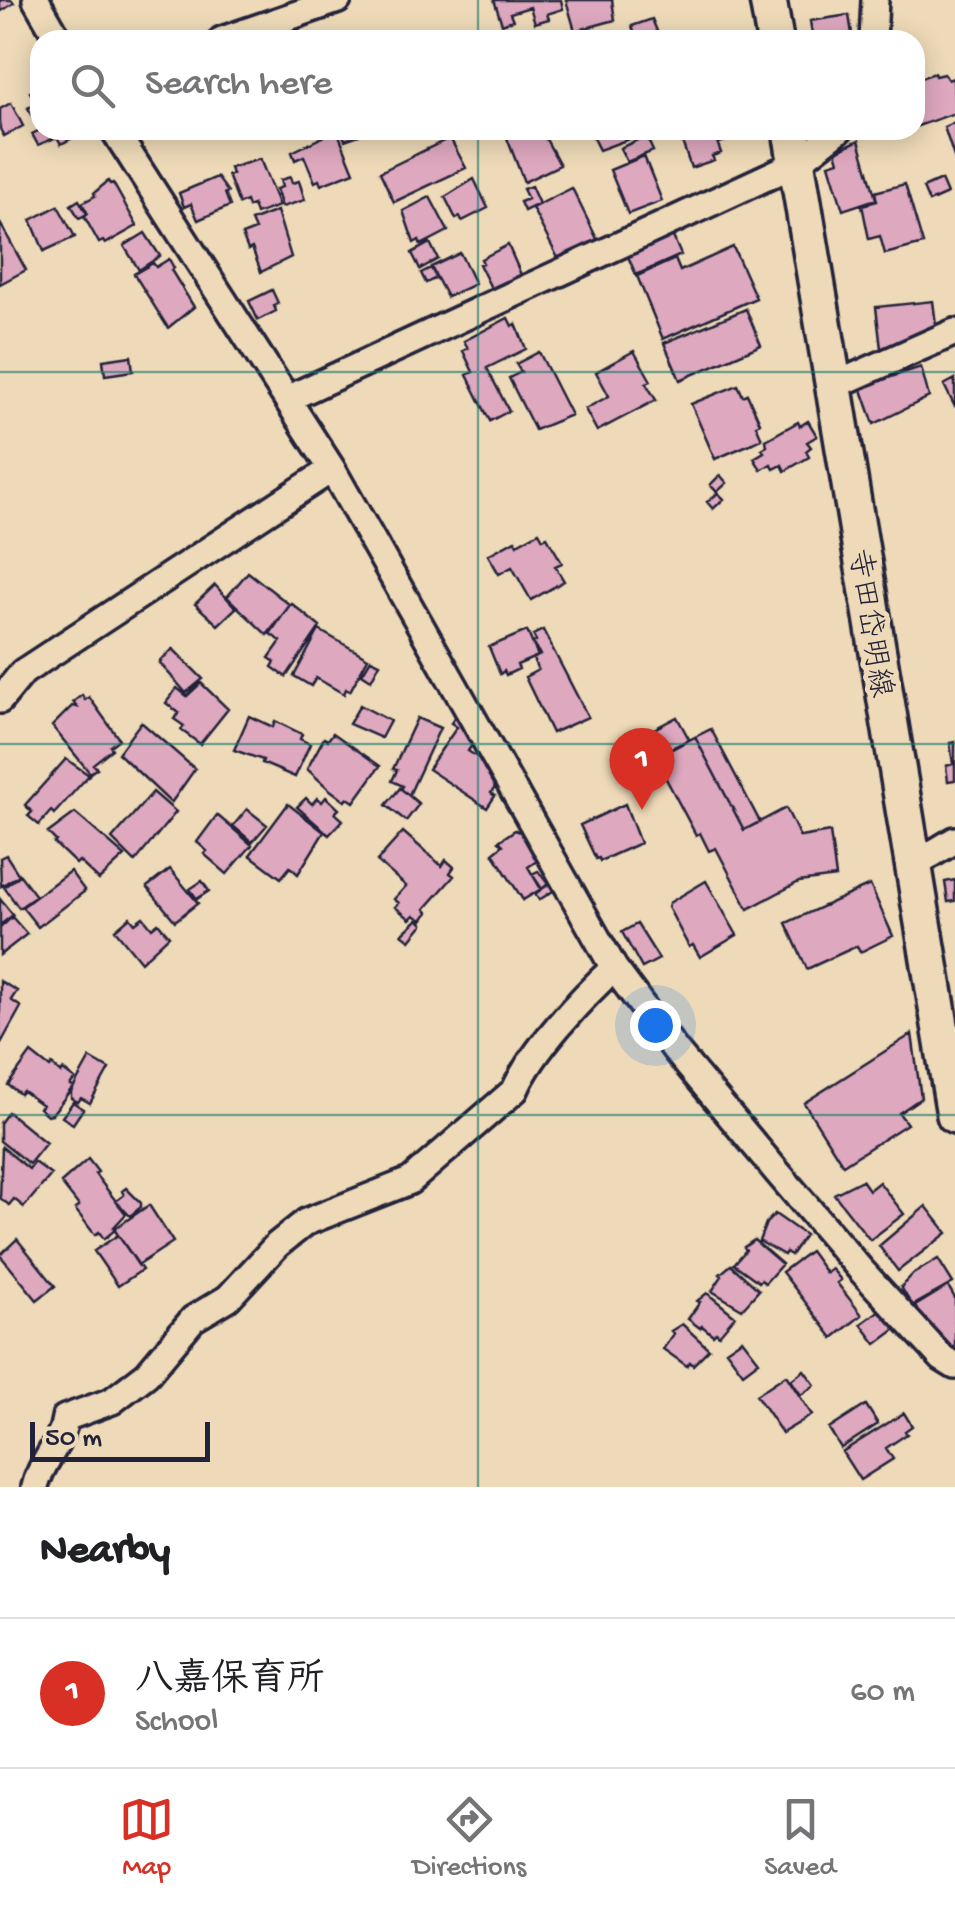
<!DOCTYPE html>
<html lang="en">
<head>
<meta charset="utf-8">
<style>
	:root { --surface:#fff; --page:#f2f2f2; --text:#202124; --muted:#757577; --line:#e0e0e0; --accent:#d93025 }
	body { margin:0; font-family:"Gochi Hand","Klee One",sans-serif; background:var(--page); color:var(--text) }
	.scale { position:absolute; left:30px; bottom:25px; width:180px; box-sizing:border-box; padding-left:10px; border:5px solid #22223b; border-top:0; font-size:28px; line-height:35px; white-space:nowrap; color:#22223b; -webkit-text-stroke:8px #eedab8; paint-order:stroke }
	.you { position:absolute; left:655px; top:1025px; width:35px; height:35px; margin:-25px; border:8px solid #fff; border-radius:50%; background:#1a73e8; box-shadow:0 0 0 15px #1a73e833 }
	.badge { display:grid; place-items:center; width:65px; height:65px; border-radius:50%; background:var(--accent); color:#fff; font-size:32px; font-weight:700 }
	.pin { position:absolute; translate:-50% -82px; filter:drop-shadow(0 2px 5px #0008) }
	.pin::after { content:''; position:absolute; top:52px; width:35px; height:30px; background:inherit; clip-path:polygon(0 0,100% 0,50% 100%) }
	.list { margin:0; padding:0; list-style:none }
	h2 { display:flex; justify-content:space-between; align-items:center; height:130px; margin:0; padding:0 40px; font-size:42px }
	h2 small { font-size:32px; font-weight:400; color:var(--muted) }
	.list li { display:grid; grid-template-columns:65px 1fr auto; gap:30px; align-items:center; box-sizing:border-box; height:150px; padding:0 40px; border-top:2px solid var(--line) }
	.list b { display:block; font-size:38px; white-space:nowrap }
	.list p { margin:0; font-size:32px; white-space:nowrap; color:var(--muted) }
	.list em { font-size:32px; font-style:normal; color:var(--muted) }
	.icon { flex:none; width:55px; height:55px; fill:none; stroke:currentColor; stroke-width:2; stroke-linecap:round; stroke-linejoin:round }
	.map { position:relative; flex:none; width:955px; height:1487px; overflow:hidden }
	.search { position:absolute; background:var(--surface); box-shadow:0 5px 25px #0003; left:30px; right:30px; top:30px; height:110px; display:flex; align-items:center; gap:25px; box-sizing:border-box; padding:0 35px; border-radius:30px; color:var(--muted); font-size:38px }
	.sheet { height:280px; background:var(--surface) }
	nav { display:flex; justify-content:space-around; align-items:center; box-sizing:border-box; height:140px; border-top:2px solid var(--line); background:var(--surface); font-size:28px; color:var(--muted) }
	nav a { display:grid; justify-items:center; gap:5px }
	nav .on { color:var(--accent) }
	.map>svg:first-child { display:block }
</style>
</head>
<body>
<div class="map">
<svg width="955" height="1487" viewBox="0 0 955 1487">
	<rect width="100%" height="100%" fill="#eedab8"/>
	<filter id="ink" filterUnits="userSpaceOnUse"><feTurbulence type="fractalNoise" baseFrequency=".01" numOctaves="2"/><feDisplacementMap in="SourceGraphic" scale="20" xChannelSelector="R" yChannelSelector="G"/><feConvolveMatrix kernelMatrix="1 2 1 2 8 2 1 2 1" color-interpolation-filters="sRGB"/></filter>
	<g filter="url(#ink)">
		<path fill="#dea8bf" stroke="#22223b" stroke-width="2.5" d="M0,0H12L14,3L0,12Z
			M494,0H561L563,9L547,14L549,19L535,23L530,7L510,13L513,20L502,24Z
			M566,0H612L615,20L575,31Z
			M849,15L853,40H813L810,21Z
			M652,19L659,36L633,40L631,36L635,35L632,26Z
			M568,30L571,40H535Z
			M934,73L935,76L944,74L948,80L953,78L955,113L915,127V80Z
			M40,87V130H75L78,135L61,144L57,137L38,145L32,134L40,130L28,108L36,103L30,92Z
			M11,103L23,126L4,136L0,129V109Z
			M955,122V160L944,127Z
			M337,130L354,172L321,185L319,180L315,182L304,156L295,160L292,152Z
			M341,130H358L359,135L345,140Z
			M524,130H541L560,165L524,182L507,138Z
			M589,130H641L643,134L599,150Z
			M678,130H713L721,153L712,156L714,160L691,168Z
			M716,130H739L741,137L719,143Z
			M646,136L653,151L627,162L620,148Z
			M450,138L466,168L394,202L380,172Z
			M859,140L876,199L843,210L829,164L839,161L836,151Z
			M644,156L662,201L628,214L610,170Z
			M260,159L279,206L256,214L253,205L248,207L246,201L239,204L228,175L232,174L230,168Z
			M217,177L228,192L225,193L230,206L198,220L191,204L184,207L179,193Z
			M290,177L292,183L299,181L305,200L282,207L276,189L282,187L280,180Z
			M474,179L488,208L462,221L460,217L456,219L445,197Z
			M941,180L947,194L929,202L923,188Z
			M108,181L110,184L113,183L137,226L105,244L103,241L99,243L84,216L88,214L82,203L95,196L94,193Z
			M905,184L923,244L885,254L880,236L869,239L862,205L877,201L875,192Z
			M531,186L539,204L524,211L520,202L528,199L523,189Z
			M572,188L599,243L559,260L532,208Z
			M430,197L448,231L421,245L419,240L414,243L403,211Z
			M79,200L87,214L79,218L71,205Z
			M58,206L75,237L44,251L31,220Z
			M277,211L291,257L261,272L252,248L248,250L242,235L255,230L251,221Z
			M0,223L26,270L0,284Z
			M671,232L681,255L636,275L626,252Z
			M145,233L160,256L139,270L124,246Z
			M430,243L438,259L420,269L412,253Z
			M508,245L525,284L493,292L479,264L483,263L481,259Z
			M733,247L756,298L663,339L637,276L675,259L680,271Z
			M460,253L475,284L447,297L431,267Z
			M169,259L174,268L171,270L194,307L168,328L134,274L153,263L156,267Z
			M431,268L436,278L426,283L421,273Z
			M272,290L278,303L274,306L276,311L258,320L249,301Z
			M933,301L936,325L943,324L882,357L876,307Z
			M746,309L761,345L680,380L664,343Z
			M508,318L512,326L516,324L526,349L487,368L509,411L490,421L467,375L473,372L463,351L468,348L464,341Z
			M634,351L651,381L646,383L656,400L597,431L585,409L609,396L596,372Z
			M539,352L571,415L535,430L509,378L521,372L516,364Z
			M131,356L133,371L105,375L103,360Z
			M921,367L929,397L874,424L861,387Z
			M955,379V407L944,385Z
			M738,385L743,396L747,394L760,423L756,425L762,439L715,459L691,404Z
			M808,421L817,436L807,442L811,447L806,451L809,457L785,471L782,465L774,469L771,464L761,470L754,458L764,452L762,449L767,446L766,440L798,422L800,426Z
			M720,475L727,483L717,492L710,485Z
			M718,493L724,499L713,509L707,502Z
			M539,532L543,539L547,537L562,563L555,566L564,581L531,600L512,567L499,574L488,555L515,540L517,544Z
			M248,572L290,605L267,635L227,597Z
			M215,585L236,608L218,625L195,604Z
			M291,603L320,627L286,677L272,667L275,662L269,658L281,641L270,634Z
			M319,630L368,658L350,691L346,689L344,694L316,678L311,686L294,676Z
			M543,630L588,717L552,733L525,677L538,670L533,659L540,655L533,643L536,641L533,635Z
			M527,631L538,656L517,665L519,669L506,675L504,671L500,674L489,647Z
			M173,649L203,679L186,693L159,662Z
			M371,659L380,663L371,680L362,674Z
			M201,683L228,709L200,744L181,730L184,726L174,719L179,713L166,703L177,688L187,696Z
			M82,695L85,700L89,697L119,739L110,746L112,749L93,764L97,768L90,773L52,726L72,706L77,707L73,702Z
			M360,705L390,721L381,738L349,724Z
			M459,712L483,729L468,751L504,775L491,793L495,796L487,808L428,769L457,727L451,723Z
			M249,716L273,727L275,721L302,734L300,739L310,744L295,777L262,763L263,760L234,750Z
			M677,717L689,739L666,751L662,744L658,746L652,736L656,733L654,729Z
			M417,718L440,728L409,795L401,789L403,786L392,781L397,770L393,769Z
			M141,722L195,769L171,803L118,753Z
			M711,729L760,822L744,830L695,737Z
			M333,733L380,766L354,802L348,798L345,801L329,789L307,769L324,738L328,740Z
			M630,735L640,752L632,756L623,740Z
			M695,737L744,830L786,808L800,837L830,832L836,877L799,882L748,909L716,848L709,851L700,833L696,835L655,758Z
			M955,742V780L948,781L946,766L953,764L950,743Z
			M66,759L89,775L54,814L51,811L39,825L28,816L32,812L25,805Z
			M400,788L419,804L406,821L386,805Z
			M153,792L176,812L135,862L112,839Z
			M326,797L339,809L335,813L343,820L329,835L297,807L306,798L312,804L317,798L322,802Z
			M288,804L324,832L298,874L290,867L281,878L250,855Z
			M625,804L640,843L600,861L599,858L596,859L580,825Z
			M247,809L267,825L252,842L233,826Z
			M75,813L125,856L99,880L79,861L76,864L54,843L56,841L48,833Z
			M217,815L252,845L227,874L204,854L207,851L197,842Z
			M515,830L526,834L540,859L528,867L541,889L523,900L493,853L503,845L499,841Z
			M403,832L442,866L446,860L454,867L450,873L454,876L425,909L428,912L422,920L414,915L410,919L395,907L399,903L394,899L406,886L377,861Z
			M6,855L19,875L1,886L0,858Z
			M170,869L198,903L175,921L147,887Z
			M70,871L85,891L38,927L22,907Z
			M538,871L548,884L542,889L532,874Z
			M20,875L36,896L19,908L4,887Z
			M955,880V901L948,902L945,882Z
			M202,881L209,891L197,899L190,889Z
			M706,881L737,935L700,957L693,945L689,947L668,907L669,903Z
			M549,884L553,891L539,900L535,894Z
			M870,885L893,936L860,952L857,946L807,969L786,923Z
			M0,899L13,915L0,925Z
			M12,917L27,934L0,955V928Z
			M130,917L135,923L143,917L152,928L158,923L169,936L141,962L115,930Z
			M418,919L423,924L410,940L402,934Z
			M637,924L659,959L642,968L622,932Z
			M0,981L17,991L11,1000L21,1007L0,1045Z
			M912,1034L921,1098L899,1113L907,1124L843,1165L804,1103Z
			M31,1053L50,1068L52,1065L61,1073L63,1070L75,1079L70,1085L73,1087L52,1114L47,1115L39,1108L42,1105L23,1091L20,1094L8,1085Z
			M90,1058L109,1069L90,1103L81,1098L78,1102L71,1098V1092Z
			M73,1102L83,1109L73,1124L62,1117Z
			M8,1112L46,1143L29,1164L0,1141V1123Z
			M2,1147L29,1169L34,1162L51,1175L24,1207L14,1199L9,1205L0,1198Z
			M88,1159L98,1172L95,1174L126,1214L113,1228L115,1230L104,1239L99,1232L95,1235L75,1209L79,1206L61,1183Z
			M862,1180L869,1190L879,1182L904,1214L870,1240L834,1194Z
			M126,1188L141,1203V1207L130,1216L116,1201L124,1195L122,1191Z
			M149,1205L173,1242L138,1265L114,1229Z
			M926,1206L947,1233L898,1271L879,1246Z
			M775,1214L805,1235L791,1255L786,1252L784,1255L759,1241L766,1223Z
			M118,1235L142,1270L118,1286L94,1251Z
			M17,1239L55,1286L37,1300L0,1255Z
			M754,1240L782,1264L765,1283L761,1280L759,1282L734,1264L746,1250L744,1247Z
			M810,1251L826,1273L832,1269L841,1280L837,1283L862,1315L833,1338L782,1272Z
			M938,1259L953,1283L912,1306L901,1287L913,1274Z
			M731,1265L759,1290L742,1309L712,1291L722,1276L720,1274Z
			M948,1286L955,1298V1347L940,1356L912,1308Z
			M707,1293L735,1316L719,1335L716,1332L713,1335L702,1326L700,1328L688,1319L700,1302L697,1301Z
			M884,1307L899,1327L876,1344L861,1324Z
			M682,1324L709,1349L693,1365L690,1362L687,1366L663,1349L674,1334L671,1331Z
			M742,1339L759,1361L743,1373L726,1350Z
			M804,1370L815,1385L801,1395L791,1380Z
			M786,1375L812,1415L782,1433L756,1395Z
			M866,1405L878,1424L841,1448L829,1429Z
			M904,1413L912,1426L905,1431L907,1434L886,1448L893,1459L860,1480L842,1452Z"/>
		<g fill="none" stroke-linecap="round" stroke-linejoin="round">
			<g stroke="#22223b" stroke-width="32">
				<path id="minor" d="M36,0L59,40
					M222,40L338,0
					M873,40L875,0
					M114,130L332,469L614,968L676,1051L778,1173L860,1269L942,1358L955,1366
					M833,386L955,332
					M287,399L797,163L839,130
					M0,700L23,672L332,469
					M912,866L955,840
					M35,1487C41,1461 62,1444 65,1418L112,1401L147,1374L193,1319L228,1298L277,1245L306,1222L410,1181L515,1090C532,1051 582,997 614,968"/>
			</g>
			<g stroke="#22223b" stroke-width="42">
				<path id="secondary" d="M768,0L775,40
					M791,130L955,1115"/>
			</g>
			<use href="#minor" stroke="#eedab8" stroke-width="25"/>
			<use href="#secondary" stroke="#eedab8" stroke-width="35"/>
		</g>
	</g>
	<path fill="none" stroke="#0f766e" stroke-width="2.5" stroke-opacity="0.55" d="M478,0V40M478,130V1487M0,372H955M0,744H955M0,1115H955"/>
	<g text-anchor="middle" stroke-width="10" stroke-linejoin="round" paint-order="stroke">
		<g font-size="30" fill="#22223b" stroke="#eedab8">
			<text transform="translate(872 623) rotate(81)" y="10">寺田岱明線</text>
		</g>
	</g>
</svg>
<div class="scale">50 m</div>
<div class="you"></div>
<div class="pin badge" style="left:642px;top:810px">1</div>
<div class="search"><svg class="icon" aria-label="search" viewBox="0 0 24 24"><circle cx="10" cy="10" r="6"/><path d="M15 15l6 6"/></svg>Search here</div>
</div>
<section class="sheet">
<h2>Nearby<small></small></h2>
<ul class="list">
<li><span class="badge">1</span><div><b>八嘉保育所</b><p>School</p></div><em>60 m</em></li>
</ul>
</section>
<nav>
<a class="on"><svg class="icon" aria-label="map" viewBox="0 0 24 24"><path d="M3 6l6-2 6 2 6-2v14l-6 2-6-2-6 2zM9 4v14M15 6v14"/></svg>Map</a>
<a><svg class="icon" aria-label="directions" viewBox="0 0 24 24"><path d="M12 3l9 9-9 9-9-9zM9 14v-3h6M13 9l2 2-2 2"/></svg>Directions</a>
<a><svg class="icon" aria-label="saved" viewBox="0 0 24 24"><path d="M7 4h10v16l-5-4-5 4z"/></svg>Saved</a>
</nav>
</body>
</html>
